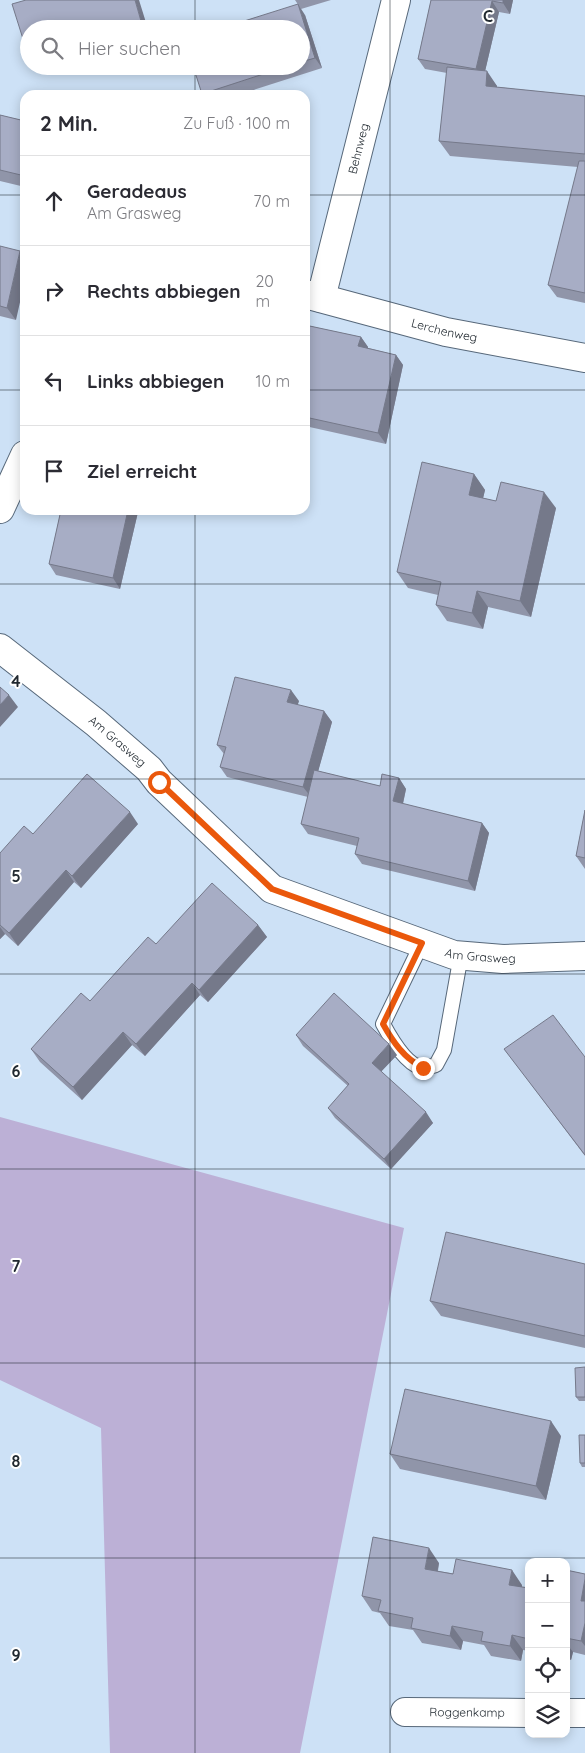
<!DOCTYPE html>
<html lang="de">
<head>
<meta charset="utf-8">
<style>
	:root { --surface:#fff; --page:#f7f7f7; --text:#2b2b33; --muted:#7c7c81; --line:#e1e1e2 }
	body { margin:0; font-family:Quicksand,sans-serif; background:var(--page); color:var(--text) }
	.controls { position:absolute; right:15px; bottom:15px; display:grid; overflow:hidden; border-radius:10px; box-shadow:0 2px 12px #0003 }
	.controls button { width:45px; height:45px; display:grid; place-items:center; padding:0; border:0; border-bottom:1px solid var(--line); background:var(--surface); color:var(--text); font:25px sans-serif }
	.stop { position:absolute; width:15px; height:15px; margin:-11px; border:4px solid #ea580c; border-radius:50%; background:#fff }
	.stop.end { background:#ea580c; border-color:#fff; box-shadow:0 1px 5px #0008 }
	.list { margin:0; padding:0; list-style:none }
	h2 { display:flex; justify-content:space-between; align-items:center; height:65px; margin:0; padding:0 20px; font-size:21px }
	h2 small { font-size:16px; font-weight:400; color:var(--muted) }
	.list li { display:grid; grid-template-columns:32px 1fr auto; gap:15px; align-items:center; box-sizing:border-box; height:90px; padding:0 20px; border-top:1px solid var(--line) }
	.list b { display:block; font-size:19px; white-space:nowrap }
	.list p { margin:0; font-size:16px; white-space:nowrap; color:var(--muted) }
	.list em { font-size:16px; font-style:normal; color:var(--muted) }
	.icon { flex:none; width:28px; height:28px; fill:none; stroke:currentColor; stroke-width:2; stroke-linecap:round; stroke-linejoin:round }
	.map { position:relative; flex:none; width:585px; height:1753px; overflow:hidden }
	.search { position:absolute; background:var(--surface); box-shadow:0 2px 12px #0003; left:20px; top:20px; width:290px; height:55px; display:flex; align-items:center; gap:12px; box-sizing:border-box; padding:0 18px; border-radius:28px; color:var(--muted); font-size:19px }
	.panel { position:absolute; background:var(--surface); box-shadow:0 2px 12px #0003; left:20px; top:90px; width:290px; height:425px; border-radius:15px }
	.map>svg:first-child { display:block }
</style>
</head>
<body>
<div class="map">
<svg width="585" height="1753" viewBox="0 0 585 1753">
	<rect width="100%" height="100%" fill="#cde1f6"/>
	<path fill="#bcb0d6" d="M0,1117L404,1228L300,1753H110L101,1428L0,1380Z"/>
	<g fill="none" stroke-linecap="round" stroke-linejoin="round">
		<g stroke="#57687a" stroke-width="16">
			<path id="lane" d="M422,943L383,1024C390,1037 407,1067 424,1068C427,1068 432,1066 436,1065L444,1050L461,955"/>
		</g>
		<g stroke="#57687a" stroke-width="30">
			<g id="street">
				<path id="s1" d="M305,294L446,332L585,358"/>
				<path id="s2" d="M321,298L396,0"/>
				<path d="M0,509L25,455"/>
				<path id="s3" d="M0,648L96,723L149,769L159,782L272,889L454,955L503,959L585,956"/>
				<path id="s4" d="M405,1712L529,1713"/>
				<path d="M566,1713H585"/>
			</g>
		</g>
		<use href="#lane" stroke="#fff" stroke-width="14"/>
		<use href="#street" stroke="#fff" stroke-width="28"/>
	</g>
	<path fill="#9095a9" d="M295,0H331L301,9Z
		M431,0H513L510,14L499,12L485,71L497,86V87L585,96V303L557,297L548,285L578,167L450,156L439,141L447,73L425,69L418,59Z
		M305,15L322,68L238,95H203L193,66H301V29Z
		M33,66H57L37,72Z
		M0,115L25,121V187L0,181Z
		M0,246L16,320L0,316Z
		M305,325L361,337L368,347V348L396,355L403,365L386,444L305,426Z
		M474,474L485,490L483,498L496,501L556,508L531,617L488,607L483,629L447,621L436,605L438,595L408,588L397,572Z
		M61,510H150L148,515L138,512L120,589L56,575L49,564Z
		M299,701L297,705L324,711L332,722L318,771L380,786L399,778L406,789L403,804L482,823L489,833L475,891L362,864L355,854L357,846L308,834L301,824L308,797L227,777L220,767L224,754L217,745Z
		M585,810V869L576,856Z
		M138,824L81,888L74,882L18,946L5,934L0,939V853L33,834Z
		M258,925L267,937L208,1002L200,995L145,1056L132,1045L82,1100L40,1062L31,1049L90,1001L156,944Z
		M296,1035L397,1055L381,1071L433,1123L391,1169L335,1118L328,1108L348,1086L303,1046Z
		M504,1049L585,1057V1156L512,1059Z
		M585,1264V1348L441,1316L430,1301Z
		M585,1367V1401H579L576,1397Z
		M585,1435V1467H582L580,1463Z
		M561,1436L546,1500L400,1469L390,1454Z
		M439,1563L438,1571L522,1585V1587L529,1588V1651L523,1650L521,1661L491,1656L484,1645L463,1641L461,1650L422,1643L413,1630L389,1626L380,1613L372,1611L362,1596Z
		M566,1570L585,1574V1655L573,1652L571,1660L566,1659Z"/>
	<path fill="#75798a" d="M135,0H139L148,29H144L143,28Z
		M503,0H513L510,14L503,3Z
		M492,1L499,12L483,80L476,69Z
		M298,4L305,15L322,68L315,58Z
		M487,71L497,86L496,101L486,86Z
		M20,251L25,258V280L16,320L7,308Z
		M361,337L368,347L366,356L358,346Z
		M396,355L403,365L386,444L378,433Z
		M474,474L485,490L480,511L469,495Z
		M544,492L556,508L531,617L520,601Z
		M128,510H136L138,512L120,589L113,578Z
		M145,510H150L148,515Z
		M477,591L488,607L483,629L472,613Z
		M291,690L299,701L295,713L287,702Z
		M9,695L18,707L0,727V705Z
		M324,711L332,722L311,797L303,787Z
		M399,778L406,789L401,812L393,801Z
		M130,812L138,824L81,888L72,876Z
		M482,823L489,833L475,891L468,881Z
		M66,870L74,882L18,946L9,933Z
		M258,925L267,937L208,1002L199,990Z
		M0,927L5,934L0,939Z
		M192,983L200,995L145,1056L136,1044Z
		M123,1032L132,1045L82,1100L73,1087Z
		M389,1044L397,1055L379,1074L372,1063Z
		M426,1112L433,1123L391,1169L384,1159Z
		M551,1421L561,1436L546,1500L536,1486Z
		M429,1548L439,1563L435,1584L425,1569Z
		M512,1570L522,1585L520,1599L509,1585Z
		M585,1579V1607L581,1601Z
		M585,1623V1646L581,1641Z
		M452,1626L463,1641L461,1650L450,1636Z
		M512,1635L523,1650L521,1661L510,1646Z
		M566,1643L573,1652L571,1660L566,1653Z"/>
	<path fill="#a7adc5" stroke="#75798a" d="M26,0H135L143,28L140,29H29V58L12,4Z
		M431,0H503V3L492,1L476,69L418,59Z
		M298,4L315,58L301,62V29H219Z
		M193,66H288L202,94Z
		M447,67L487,71L486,86L585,96V154L439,141Z
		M0,115L25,121V176L0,170Z
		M579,161H585V293L548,285Z
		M0,246L20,251L7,308L0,306Z
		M305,325L361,337L358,346L396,355L378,433L305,417Z
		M422,462L474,474L469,495L496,501L501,482L544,492L520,601L477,591L472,613L436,605L441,582L397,572Z
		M61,510H128L113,578L49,564Z
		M235,677L291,690L287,702L324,711L303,787L220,767L226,747L217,745Z
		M0,687L9,695L0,705Z
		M314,770L380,786L382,774L399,778L393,801L482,823L468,881L355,854L359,838L301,824Z
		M87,774L130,812L72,876L66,870L9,933L0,925V853L24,826L33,834Z
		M585,810V858L576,856Z
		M212,883L258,925L199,990L192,983L136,1044L123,1032L73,1087L31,1049L81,993L90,1001L148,937L156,944Z
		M334,993L389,1044L372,1063L426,1112L384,1159L328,1108L349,1084L296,1035Z
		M553,1015L585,1057V1155L504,1049Z
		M446,1232L585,1264V1336L430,1301Z
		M585,1367V1397H576L575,1368Z
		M405,1389L551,1421L536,1486L390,1454Z
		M579,1435H585V1463H580Z
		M373,1537L429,1548L425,1569L453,1574L456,1559L512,1570L509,1585L529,1588V1639L512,1635L510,1646L481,1641L483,1632L452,1626L450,1636L411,1628L413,1618L378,1611L381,1600L362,1596Z
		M566,1570L585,1574V1579L581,1601H585V1623L581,1641L566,1638Z"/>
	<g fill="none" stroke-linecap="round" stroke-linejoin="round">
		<path stroke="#ea580c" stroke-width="6" d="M159,782L272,889L422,943L383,1024C393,1042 404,1058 423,1068"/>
	</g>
	<path fill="none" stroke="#212930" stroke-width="1" stroke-opacity="0.55" d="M195,0V29M390,0V1753M195,66V95M0,195H25M305,195H585M0,390H25M305,390H585M195,510V1753M0,584H585M0,779H585M0,974H585M0,1169H585M0,1363H585M0,1558H585"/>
	<g text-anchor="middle" stroke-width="4" stroke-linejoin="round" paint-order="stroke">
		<g font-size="12" fill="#212930" stroke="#fff">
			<text dy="4" stroke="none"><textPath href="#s2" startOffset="154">Behnweg</textPath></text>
			<text dy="4" stroke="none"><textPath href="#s1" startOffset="144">Lerchenweg</textPath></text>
			<text dy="4" stroke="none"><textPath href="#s3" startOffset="150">Am Grasweg</textPath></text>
			<text dy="4" stroke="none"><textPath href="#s3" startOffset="584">Am Grasweg</textPath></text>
			<text dy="4" stroke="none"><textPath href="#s4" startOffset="62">Roggenkamp</textPath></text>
		</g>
	</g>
	<g font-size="16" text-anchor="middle" font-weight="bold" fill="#212930" stroke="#fff" stroke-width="4" stroke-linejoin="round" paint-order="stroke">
		<text x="488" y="22">C</text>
		<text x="16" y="687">4</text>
		<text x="16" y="882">5</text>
		<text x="16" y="1077">6</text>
		<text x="16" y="1272">7</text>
		<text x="16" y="1467">8</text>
		<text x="16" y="1661">9</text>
	</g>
</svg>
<div class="controls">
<button>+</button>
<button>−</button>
<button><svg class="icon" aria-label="locate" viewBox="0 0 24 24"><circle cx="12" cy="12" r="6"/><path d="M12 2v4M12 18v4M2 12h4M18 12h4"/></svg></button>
<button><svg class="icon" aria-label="layers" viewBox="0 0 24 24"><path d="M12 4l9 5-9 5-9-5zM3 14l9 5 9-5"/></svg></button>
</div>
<div class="stop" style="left:159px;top:782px"></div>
<div class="stop end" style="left:423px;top:1068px"></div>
<div class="search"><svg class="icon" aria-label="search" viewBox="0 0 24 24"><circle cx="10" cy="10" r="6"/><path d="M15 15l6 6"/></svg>Hier suchen</div>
<section class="panel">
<h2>2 Min.<small>Zu Fuß · 100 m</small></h2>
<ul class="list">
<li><svg class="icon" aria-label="ahead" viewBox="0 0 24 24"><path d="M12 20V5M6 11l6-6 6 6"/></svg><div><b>Geradeaus</b><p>Am Grasweg</p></div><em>70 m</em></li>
<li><svg class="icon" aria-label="right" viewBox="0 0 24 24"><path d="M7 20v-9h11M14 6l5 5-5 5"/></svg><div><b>Rechts abbiegen</b></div><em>20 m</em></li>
<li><svg class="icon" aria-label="left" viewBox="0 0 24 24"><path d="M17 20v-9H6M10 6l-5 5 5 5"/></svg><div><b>Links abbiegen</b></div><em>10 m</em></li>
<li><svg class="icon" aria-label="arrive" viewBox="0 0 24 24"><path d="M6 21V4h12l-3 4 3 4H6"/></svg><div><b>Ziel erreicht</b></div></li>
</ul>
</section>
</div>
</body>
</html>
